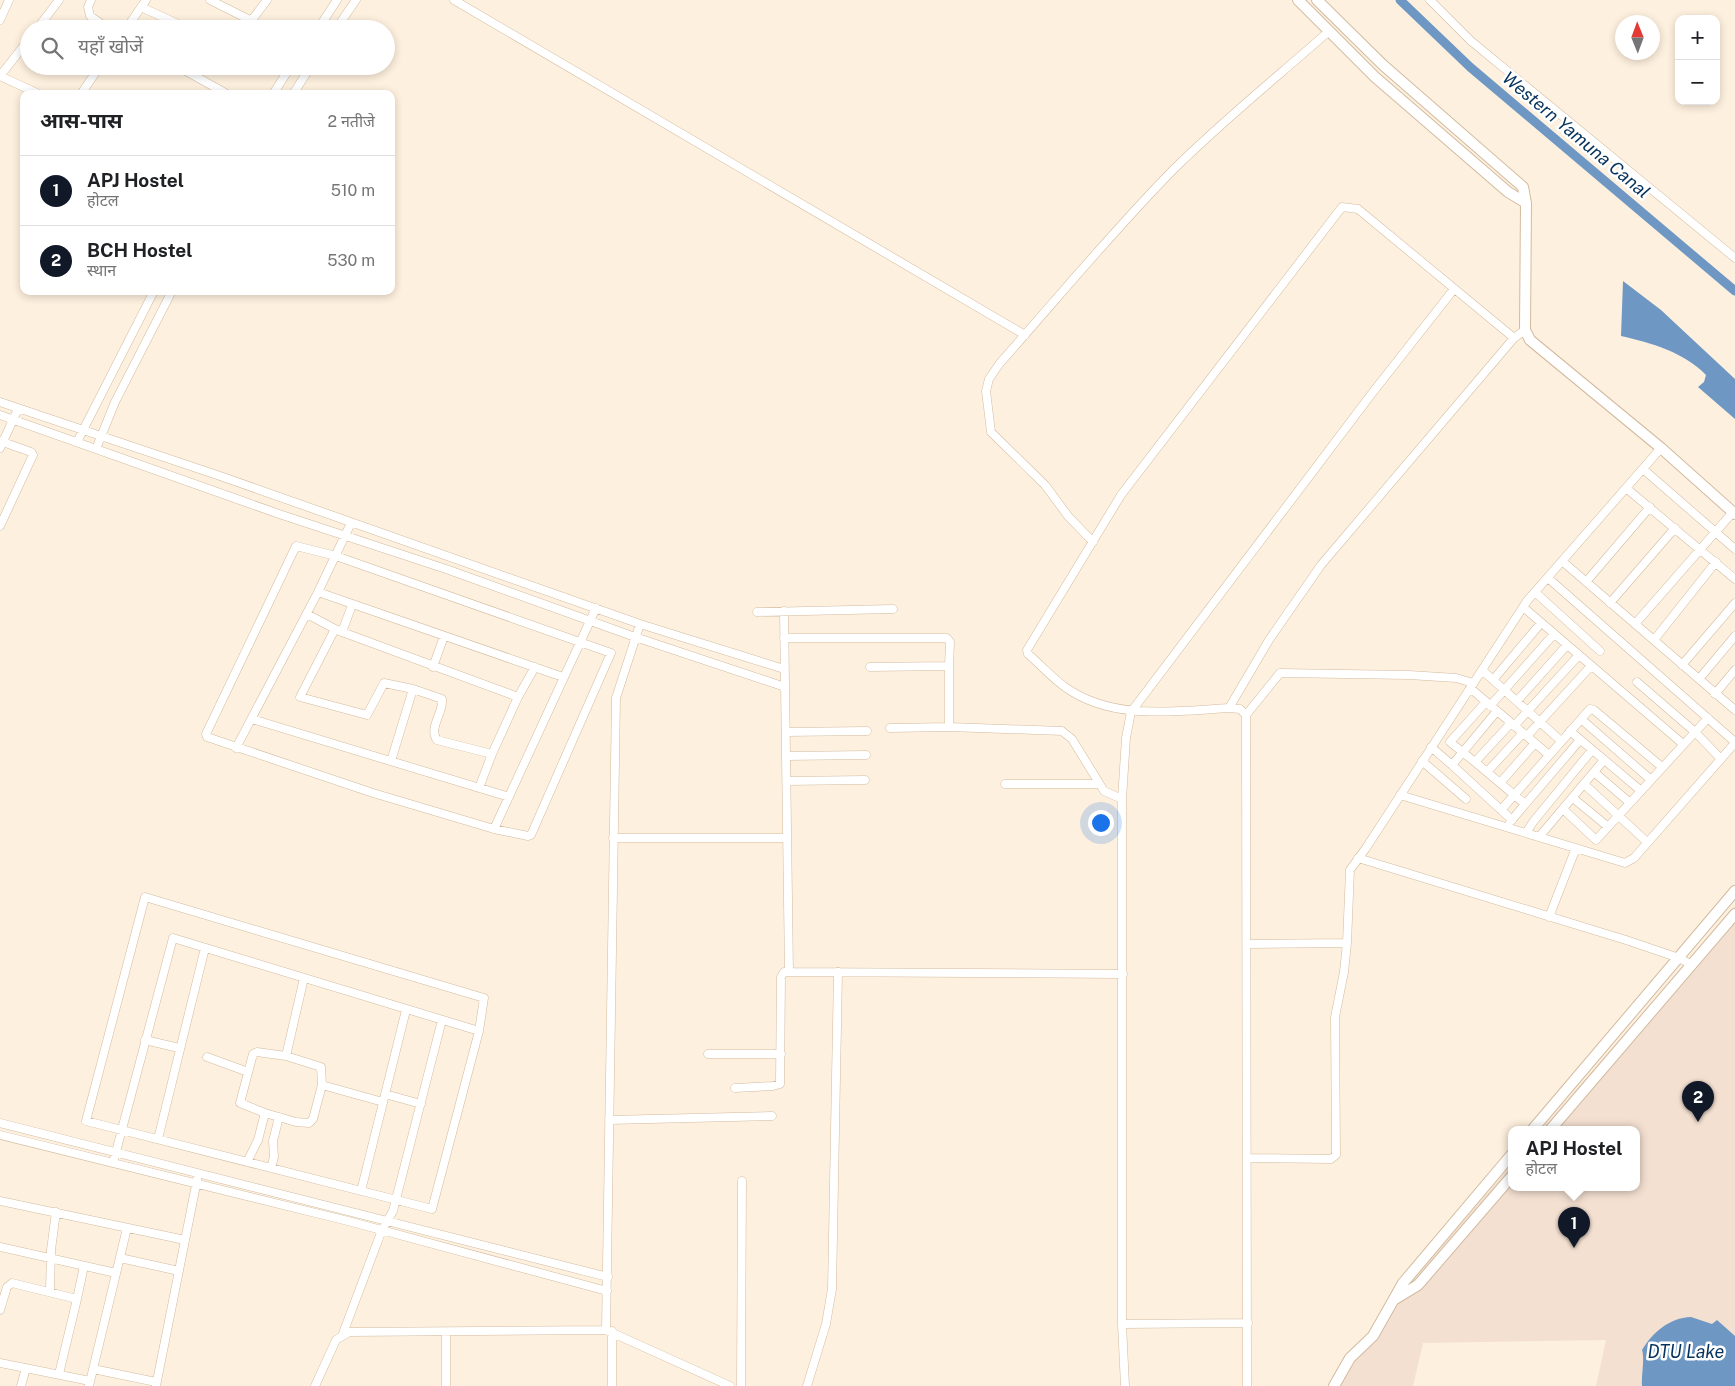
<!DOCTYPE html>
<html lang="hi">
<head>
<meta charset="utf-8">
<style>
	:root { --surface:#fff; --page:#f6f6f6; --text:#202124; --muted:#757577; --line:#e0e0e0; --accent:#111827 }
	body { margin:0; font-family:"Public Sans","Noto Sans Devanagari",sans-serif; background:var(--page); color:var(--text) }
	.controls { position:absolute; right:15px; top:15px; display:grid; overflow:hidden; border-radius:10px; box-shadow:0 2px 8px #0003 }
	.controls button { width:45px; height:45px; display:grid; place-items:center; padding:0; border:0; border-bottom:1px solid var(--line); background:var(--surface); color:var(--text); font:25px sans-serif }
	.compass { position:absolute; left:1615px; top:15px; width:45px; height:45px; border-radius:50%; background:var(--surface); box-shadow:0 2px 8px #0003; rotate:359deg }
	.you { position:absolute; left:1100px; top:822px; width:18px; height:18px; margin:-12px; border:4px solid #fff; border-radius:50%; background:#1a73e8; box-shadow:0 0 0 8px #1a73e833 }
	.badge { display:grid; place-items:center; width:32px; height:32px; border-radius:50%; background:var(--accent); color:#fff; font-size:16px; font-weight:700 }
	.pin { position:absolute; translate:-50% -41px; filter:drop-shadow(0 1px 2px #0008) }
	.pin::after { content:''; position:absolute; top:26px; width:18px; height:15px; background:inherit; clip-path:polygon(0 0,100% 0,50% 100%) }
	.popup { position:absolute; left:1508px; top:1126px; width:132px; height:65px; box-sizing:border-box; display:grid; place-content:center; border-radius:10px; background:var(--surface); filter:drop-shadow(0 1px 4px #0005); font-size:16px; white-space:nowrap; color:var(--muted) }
	.popup b { font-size:19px; color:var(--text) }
	.popup::after { content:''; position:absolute; left:50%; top:100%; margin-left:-10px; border:10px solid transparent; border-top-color:var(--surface) }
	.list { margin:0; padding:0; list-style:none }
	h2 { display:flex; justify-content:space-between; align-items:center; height:65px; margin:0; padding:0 20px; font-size:21px }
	h2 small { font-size:16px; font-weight:400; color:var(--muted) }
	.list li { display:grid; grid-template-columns:32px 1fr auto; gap:15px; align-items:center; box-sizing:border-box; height:70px; padding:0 20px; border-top:1px solid var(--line) }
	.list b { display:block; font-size:19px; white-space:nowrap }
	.list p { margin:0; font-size:16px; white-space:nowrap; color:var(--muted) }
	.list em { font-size:16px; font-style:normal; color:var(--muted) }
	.icon { flex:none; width:28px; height:28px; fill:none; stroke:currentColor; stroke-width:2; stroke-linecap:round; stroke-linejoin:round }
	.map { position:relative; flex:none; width:1735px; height:1386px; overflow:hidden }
	.search { position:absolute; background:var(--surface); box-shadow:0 2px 8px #0003; left:20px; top:20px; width:375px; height:55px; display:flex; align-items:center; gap:12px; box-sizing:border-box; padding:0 18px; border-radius:28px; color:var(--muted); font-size:19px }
	.panel { position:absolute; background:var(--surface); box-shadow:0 2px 8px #0003; left:20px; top:90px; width:375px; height:205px; border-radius:10px }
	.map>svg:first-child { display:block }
</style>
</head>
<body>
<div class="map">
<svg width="1735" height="1386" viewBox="0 0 1735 1386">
	<rect width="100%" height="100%" fill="#fef0de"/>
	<path fill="#f4e0d1" d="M1735,906V1386H1596L1606,1340L1423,1343L1413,1386H1333L1351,1353L1511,1165L1512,1187H1636V1129H1542Z"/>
	<path fill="#6f97c3" d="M1623,281L1661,310L1735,379V419L1698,387L1704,382L1706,375C1684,352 1651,343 1621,336Z
		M1691,1317L1712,1324L1717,1320L1735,1336V1386H1642C1641,1377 1645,1358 1642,1350C1653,1332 1669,1318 1691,1317Z"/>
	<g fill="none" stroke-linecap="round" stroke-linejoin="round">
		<path stroke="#6f97c3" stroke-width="9" d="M1400,0L1470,67L1735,291"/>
		<g stroke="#d2bb9f" stroke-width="9">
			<path id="minor" d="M91,0L88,7L90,16L109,29
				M210,0L252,21
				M454,0L1025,335
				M1430,0L1471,41L1735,258
				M141,7L189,29
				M0,20L9,0
				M37,29L59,0
				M126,29L146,0
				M245,29L267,0
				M318,29L337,0
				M336,29L356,0
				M177,66L227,94
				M0,76L29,39
				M0,76L39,94
				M81,94L100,66
				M273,94L291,66
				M293,94L311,66
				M0,402L223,477L640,624L784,669
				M0,415L279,514L446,569L635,637L785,687
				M0,441L31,452L33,455L0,526
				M77,442L154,291
				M0,448L18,409
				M96,449L115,402L172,291
				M1643,469L1735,549
				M1626,488L1735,579
				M1093,542L1068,516L1045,485L991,432L986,391L989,379L1000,363C1057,299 1112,232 1172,171C1221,122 1276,78 1328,32
				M296,546L336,556L611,653L531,835L528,836L494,829L373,793L207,737L206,734Z
				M1562,561L1735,710
				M1548,578L1735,742
				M1586,582L1650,507
				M318,592L563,677
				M1535,592L1600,651
				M1610,603L1675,528
				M352,605L342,632L518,697L492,754L437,740C428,728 444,712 442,699L413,689L391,761
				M1523,607L1683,744
				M784,611L789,972L1123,974
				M757,612L893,609
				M307,614L335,629
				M1635,624L1733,512
				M342,632L335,629L300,697L367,715L384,683L413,689
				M784,638H947L950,642L949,666
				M1654,640L1716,562
				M1682,665L1735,603
				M433,667L444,636
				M870,667L949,666V727L1062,731L1072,739L1104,791L1122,799V1324L1248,1323
				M1482,670L1561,741
				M1699,679L1735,636
				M1493,680L1541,623
				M1637,682L1695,732L1721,759
				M1470,688L1549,755
				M1715,694L1735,670
				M518,697L535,667
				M1517,701L1567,645
				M1490,706L1554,634
				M1229,708L1269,640L1321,565L1514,338L1525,330
				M1497,711L1452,765L1512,820
				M1246,715L1280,673L1409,675L1456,678L1473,683
				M252,719L509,797
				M1581,719L1650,779
				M1511,723L1475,762L1525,804
				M1514,726L1579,655
				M890,728L949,727
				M1570,731L1640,790
				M786,732L867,731
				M1527,736L1591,666
				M1431,747L1452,765
				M236,748L318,592L351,523
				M786,756L866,755
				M1422,761L1466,799
				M1475,762L1450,742L1486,702
				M1487,772L1523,733
				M1594,772L1629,802
				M787,781L865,780
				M1500,783L1535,743
				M1005,784H1099
				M1584,784L1647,842
				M479,788L492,754
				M1400,795L1625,863L1634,858L1735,743
				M1573,798L1607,826
				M1122,799L1126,738L1131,712L1373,392L1454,289
				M1563,809L1596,840L1708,718
				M1501,810L1590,709L1594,710L1662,767
				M1510,822L1580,740
				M494,829L596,608
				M1526,833L1533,822L1592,750
				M1539,837L1604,760
				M613,838H787
				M1358,858L1626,940L1679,958L1692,965
				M145,897L484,998L479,1031L432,1209L86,1121Z
				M1549,917L1576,848
				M1248,944L1347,943L1350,870L1366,848L1527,601L1661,448
				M145,1040L179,1048
				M708,1054H781
				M286,1056L321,1067L322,1085
				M207,1057L248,1072
				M735,1088L773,1086L780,1084L781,977L784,972H789
				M385,1094L421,1104
				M265,1113L296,1122L309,1123L313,1119L322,1085L383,1102
				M609,1120L772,1116
				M0,1123L608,1277
				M0,1135L348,1221L607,1291
				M158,1139L205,948
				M1248,1158L1331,1159L1336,1155L1335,1017L1344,972L1347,943
				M247,1162L258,1140L265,1113L240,1103L253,1054L257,1052L286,1056L304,978
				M113,1163L173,938L479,1031
				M271,1168L274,1157L273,1141L279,1117
				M361,1191L406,1010
				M0,1201L185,1240
				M0,1247L116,1273
				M120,1258L179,1271
				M50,1292L51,1250L56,1212
				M0,1310L7,1287L12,1283L77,1299L84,1266
				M1122,1324L1125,1386
				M606,1330L616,698L640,624
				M612,1331V1386
				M446,1332V1386
				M342,1336L382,1230L393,1211L442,1020
				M0,1363L90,1381
				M93,1369L156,1382
				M59,1374L77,1299
				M21,1386L26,1368
				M89,1386L127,1228
				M156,1386L197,1180
				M315,1386L336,1340L349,1332L606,1330L730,1386
				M741,1386L742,1181
				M807,1386L826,1324L832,1289L838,972
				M1247,1386L1246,715L1240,709L1229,708C1175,711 1112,721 1065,687C1052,678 1041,665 1028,654L1027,650L1121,495L1342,207L1358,209L1514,338"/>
		</g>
		<g stroke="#d2bb9f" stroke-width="12">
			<path id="tertiary" d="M1298,0L1375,77L1508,192L1526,203
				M1317,0L1383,65L1523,187L1526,203L1525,330L1530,340L1661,448L1735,514
				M1533,1129L1735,891
				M1551,1129L1735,914
				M1395,1299L1418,1285L1512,1176
				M1334,1386L1350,1358L1373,1336L1403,1283L1512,1154"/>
		</g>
		<use href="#minor" stroke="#fff" stroke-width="8"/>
		<use href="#tertiary" stroke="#fff" stroke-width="10"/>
	</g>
	<g text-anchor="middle" stroke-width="5" stroke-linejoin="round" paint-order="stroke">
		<g font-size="18" font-style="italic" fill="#05325c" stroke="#fff">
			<text transform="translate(1576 135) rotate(40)" y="6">Western Yamuna Canal</text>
			<text x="1686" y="1358">DTU Lake</text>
		</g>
	</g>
</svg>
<div class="controls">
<button>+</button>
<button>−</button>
</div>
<svg class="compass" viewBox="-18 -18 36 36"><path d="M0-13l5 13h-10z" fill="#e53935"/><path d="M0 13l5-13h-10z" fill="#757577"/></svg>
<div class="you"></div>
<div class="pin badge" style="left:1574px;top:1248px">1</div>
<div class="popup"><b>APJ Hostel</b>होटल</div>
<div class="pin badge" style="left:1698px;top:1122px">2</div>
<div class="search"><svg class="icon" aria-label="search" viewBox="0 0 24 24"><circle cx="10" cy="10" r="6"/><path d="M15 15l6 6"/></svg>यहाँ खोजें</div>
<section class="panel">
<h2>आस-पास<small>2 नतीजे</small></h2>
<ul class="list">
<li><span class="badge">1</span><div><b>APJ Hostel</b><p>होटल</p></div><em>510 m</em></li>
<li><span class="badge">2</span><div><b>BCH Hostel</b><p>स्थान</p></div><em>530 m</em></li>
</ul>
</section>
</div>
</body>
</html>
